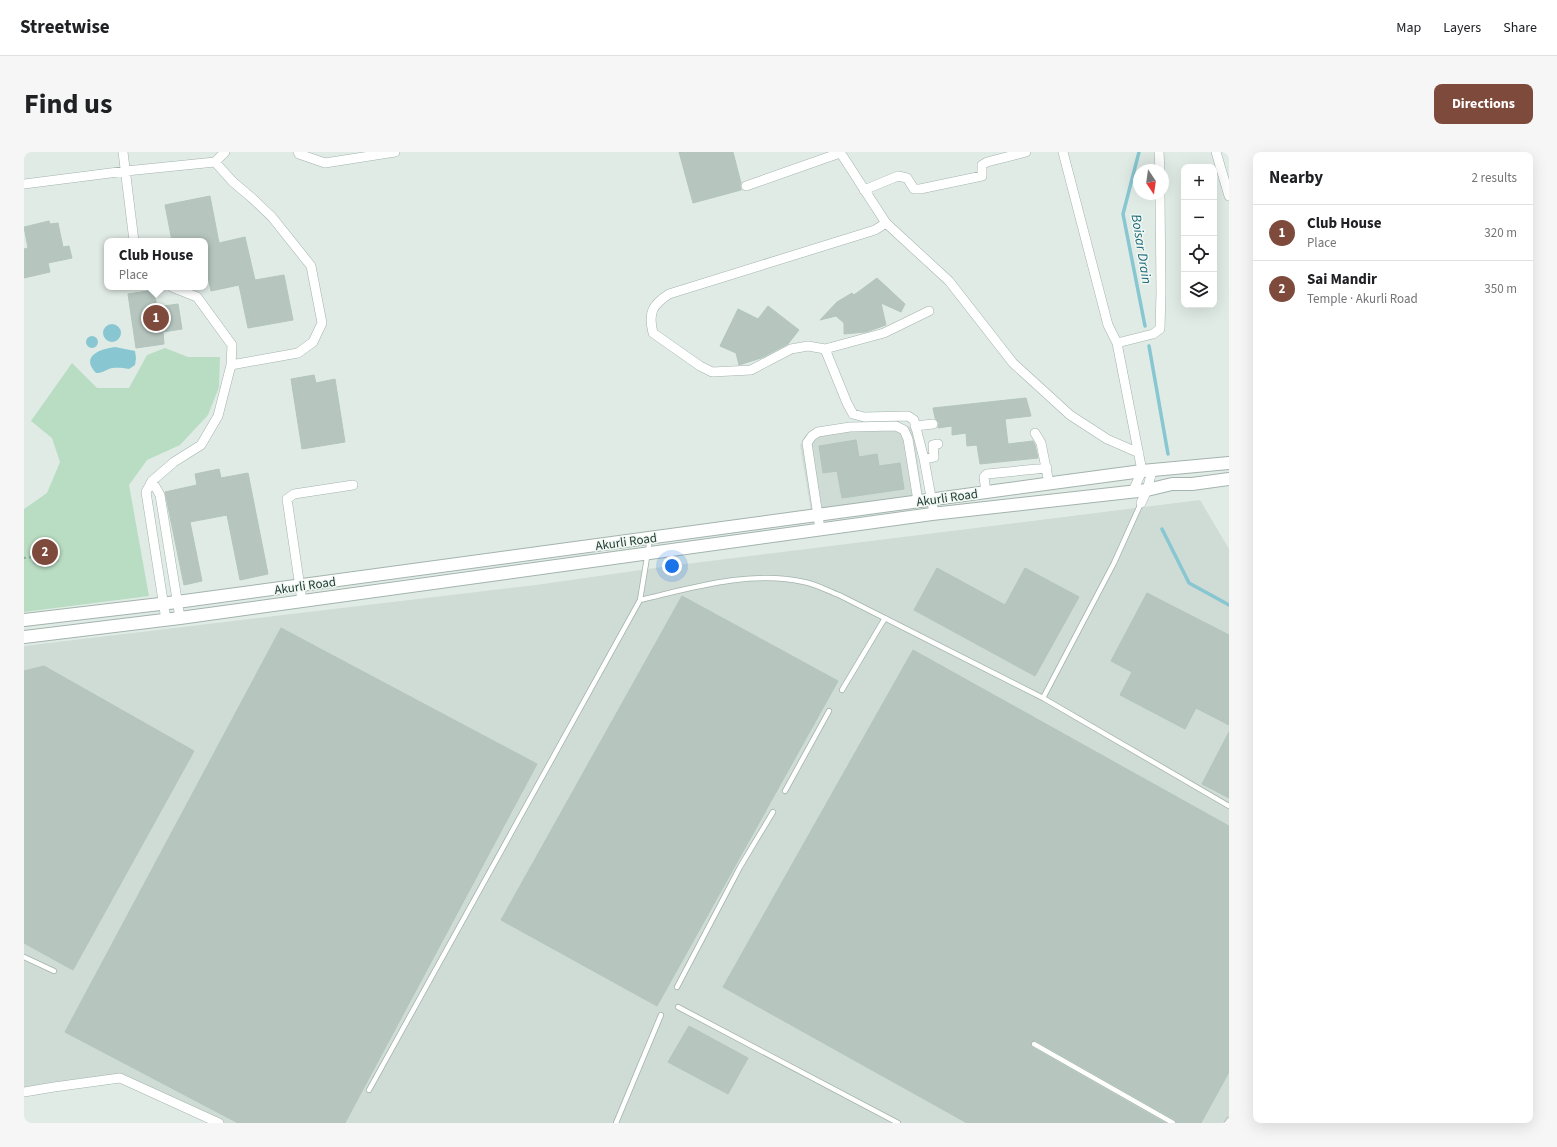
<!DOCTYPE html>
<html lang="en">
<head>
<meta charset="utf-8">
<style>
	:root { --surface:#fff; --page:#f6f6f6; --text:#202124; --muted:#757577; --line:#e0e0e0; --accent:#7e4a3b }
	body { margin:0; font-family:"Source Sans 3",sans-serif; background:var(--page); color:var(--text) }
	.controls { position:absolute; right:12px; top:12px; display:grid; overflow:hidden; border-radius:8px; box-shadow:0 4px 16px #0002 }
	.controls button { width:36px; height:36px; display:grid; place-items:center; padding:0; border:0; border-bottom:1px solid var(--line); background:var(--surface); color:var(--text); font:20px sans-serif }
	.compass { position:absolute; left:1109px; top:12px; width:36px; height:36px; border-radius:50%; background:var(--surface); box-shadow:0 4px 16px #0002; rotate:167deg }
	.you { position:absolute; left:648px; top:414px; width:14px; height:14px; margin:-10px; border:3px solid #fff; border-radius:50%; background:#1a73e8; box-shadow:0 0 0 6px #1a73e833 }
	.badge { display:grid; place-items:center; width:26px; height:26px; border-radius:50%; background:var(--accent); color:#fff; font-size:13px; font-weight:700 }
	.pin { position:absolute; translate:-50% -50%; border:2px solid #fff; box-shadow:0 1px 4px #0006 }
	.popup { position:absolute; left:80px; top:86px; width:104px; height:52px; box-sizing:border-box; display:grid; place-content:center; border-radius:8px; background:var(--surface); filter:drop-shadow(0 1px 3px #0005); font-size:13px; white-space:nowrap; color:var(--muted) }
	.popup b { font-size:15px; color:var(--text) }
	.popup::after { content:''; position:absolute; left:50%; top:100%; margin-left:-8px; border:8px solid transparent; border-top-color:var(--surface) }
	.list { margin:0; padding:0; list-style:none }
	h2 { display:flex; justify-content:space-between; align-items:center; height:52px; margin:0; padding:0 16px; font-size:17px }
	h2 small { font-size:13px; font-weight:400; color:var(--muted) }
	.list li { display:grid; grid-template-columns:26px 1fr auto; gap:12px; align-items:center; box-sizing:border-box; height:56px; padding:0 16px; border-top:1px solid var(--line) }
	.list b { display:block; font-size:15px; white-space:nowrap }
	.list p { margin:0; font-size:13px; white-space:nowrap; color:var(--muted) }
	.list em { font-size:13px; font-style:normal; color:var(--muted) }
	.icon { flex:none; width:22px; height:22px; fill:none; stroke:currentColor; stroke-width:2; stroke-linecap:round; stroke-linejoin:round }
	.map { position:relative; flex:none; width:1205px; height:971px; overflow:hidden; border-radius:8px }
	header { display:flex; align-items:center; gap:24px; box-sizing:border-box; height:56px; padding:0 20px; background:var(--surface); border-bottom:1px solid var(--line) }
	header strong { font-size:19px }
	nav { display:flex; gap:22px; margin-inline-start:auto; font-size:14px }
	.intro { display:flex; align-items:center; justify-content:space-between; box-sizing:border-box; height:96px; padding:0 24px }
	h1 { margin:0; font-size:28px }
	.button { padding:10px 18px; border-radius:8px; background:var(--accent); color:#fff; font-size:14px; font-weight:700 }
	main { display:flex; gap:24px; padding:0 24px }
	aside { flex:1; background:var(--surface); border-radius:8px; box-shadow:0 4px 16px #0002 }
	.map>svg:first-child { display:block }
</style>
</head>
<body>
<header>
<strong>Streetwise</strong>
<nav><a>Map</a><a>Layers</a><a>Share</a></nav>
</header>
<div class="intro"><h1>Find us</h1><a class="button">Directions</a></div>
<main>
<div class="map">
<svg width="1205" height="971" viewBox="0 0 1205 971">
	<rect width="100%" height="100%" fill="#e0ebe6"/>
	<path fill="#cfdbd5" d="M869,269L889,276L899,345L787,359L776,293L781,284L789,277Z
		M1176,348L1205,397V971H191L96,926L0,939V494L512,433L638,415Z"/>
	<path fill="#b9ddc2" d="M141,196L164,205H196L195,235L184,263L156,293L123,308L105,333L125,444L0,460V357L23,341L36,310L28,286L7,269L48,211L73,236H105L123,203Z"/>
	<path fill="#88c7d1" d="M79 181a9 9 0 1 1 18 0a9 9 0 1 1-18 0Z
		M62 190a6 6 0 1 1 12 0a6 6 0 1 1-12 0Z
		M91,195L111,199L112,206L111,213L105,217C98,216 91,215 85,217C80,219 78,221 72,221C56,204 76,197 91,195Z"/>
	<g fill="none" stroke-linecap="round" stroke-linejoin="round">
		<path stroke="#88c7d1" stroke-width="3.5" d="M1115,0L1099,62L1121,174
			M1125,194L1144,302
			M1138,377L1165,431L1205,453"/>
	</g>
	<path fill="#b6c6bf" stroke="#b3c5bd" d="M655,0H709L717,31L716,33L717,38L669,51Z
		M186,44L195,91L221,85L231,128L260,123L269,168L224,176L215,133L187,139L181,111V89H148L141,53Z
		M25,69L26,72L34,71L39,95L45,94L48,106L24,111L26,120L0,126V97L4,96L0,75Z
		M853,126L881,152L877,160L857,151L862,173L842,180L820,182V171L812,164L796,168L813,150L828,141L830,143Z
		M130,138L133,155L154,152L158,177L139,180L140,192L112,196L104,142Z
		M744,154L775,178L764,192L737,206L715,213L712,201L696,194L714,157L734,167Z
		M290,223L292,231L311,227L321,290L278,297L267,227Z
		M1002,246L1007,264L981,267L984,292L1009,289L1011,293L1014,306L956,312L953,293L943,294L942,281L928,283V274L914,276L915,271L911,266L909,256Z
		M832,288L835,305L853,302L855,314L876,311L880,337L818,346L813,319L799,321L795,294Z
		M195,317L197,326L224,321L244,422L216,428L203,363L166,370L178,429L160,433L141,340L173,333L171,322Z
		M33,394L34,409L10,412L8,396Z
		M913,416L981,453L1001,416L1055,445L1011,524L890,458Z
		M1123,441L1205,483V573L1172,556L1161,577L1096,543L1108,520L1087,509Z
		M658,444L814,529L633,854L477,768Z
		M257,476L513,612L321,971H214L41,880Z
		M889,498L1205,674V920L1177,971H1153L1151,968L1010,888L1007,891L1008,895L1141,971H943L699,835Z
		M20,514L170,599L49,818L0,791V519Z
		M1205,580V646L1178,632Z
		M665,874L724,906L704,942L644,910Z"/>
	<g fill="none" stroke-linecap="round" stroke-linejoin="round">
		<g stroke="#a3b3ad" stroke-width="6">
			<path id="service" d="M616,448C668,436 726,418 780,430C792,432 804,439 815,443L1019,546L1205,654
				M818,538L861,466
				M1019,546L1090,411L1117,351
				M761,639L805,559
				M0,805L30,819
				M653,835L716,715L749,660
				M654,855L874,971
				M1010,892L1149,971
				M345,938L616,448L626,387
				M592,971L637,863
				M1203,971L1205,968"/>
		</g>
		<g stroke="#a3b3ad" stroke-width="10">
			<path id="minor" d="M99,0L110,89
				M274,0L275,2L301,11L371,0
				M816,0L862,71L925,129L989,211L1046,263L1083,287L1115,301
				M1039,0L1084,173L1093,191L1118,319L1109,339
				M1135,0L1136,18
				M1192,0L1205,44
				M191,10L201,0
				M0,32L102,19L191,10L209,30L228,46L248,65L287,114L298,171L289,190L274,201L207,213
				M722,34L816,1
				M840,38L874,24L883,26L890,37H896L958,24V13L963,10L1002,0
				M862,71L851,78L645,142C628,153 624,161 629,181L676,214L688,220L727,218L767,197L784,194L801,197L860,181L905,159
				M1093,191L1129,182L1136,177L1137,140L1136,42
				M801,197L823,251L829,262L840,265L884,264L890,268L900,307L910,361
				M891,274L909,272
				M1011,281L1017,291L1025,331
				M900,307L910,305L909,293L914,292
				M128,329L136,343L156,466
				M962,340L960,325L963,322L1023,316
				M1117,351L1123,338L1128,319
				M796,377L783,291L788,284L794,280L826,275L872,274L880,278L884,287L894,349
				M278,449L263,347L270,342L329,333
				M142,468L122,340L128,329L150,310L177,293L194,264L207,213L208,193L173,145L148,135
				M0,940L30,935L96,926L195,971"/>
		</g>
		<g stroke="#a3b3ad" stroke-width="14">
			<path id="tertiary" d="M0,468L153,450L1036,330L1118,319L1205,311
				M0,485L156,466L908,362L1123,338L1148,332H1168L1205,327"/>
		</g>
		<path stroke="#81afa0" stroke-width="2" stroke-dasharray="2 3" stroke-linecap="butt" d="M0,406L9,405"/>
		<use href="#service" stroke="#fff" stroke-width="4.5"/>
		<use href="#minor" stroke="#fff" stroke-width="9"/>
		<use href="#tertiary" stroke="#fff" stroke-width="12"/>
	</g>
	<g text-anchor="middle" stroke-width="3" stroke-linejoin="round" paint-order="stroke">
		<g font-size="13" fill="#213c34" stroke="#f1f8f4">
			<text transform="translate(923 345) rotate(-8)" y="5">Akurli Road</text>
			<text transform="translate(602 389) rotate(-8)" y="5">Akurli Road</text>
			<text transform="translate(281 433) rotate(-8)" y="5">Akurli Road</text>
		</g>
		<g font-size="14" font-style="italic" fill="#1b6978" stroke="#f1f8f4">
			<text transform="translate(1118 97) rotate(81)" y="5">Boisar Drain</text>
		</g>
	</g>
</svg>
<div class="controls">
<button>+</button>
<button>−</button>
<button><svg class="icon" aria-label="locate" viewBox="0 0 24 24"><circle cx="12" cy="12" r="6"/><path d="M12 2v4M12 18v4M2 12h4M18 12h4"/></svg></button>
<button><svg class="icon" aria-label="layers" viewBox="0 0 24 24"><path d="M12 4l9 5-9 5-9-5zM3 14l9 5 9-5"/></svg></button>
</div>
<svg class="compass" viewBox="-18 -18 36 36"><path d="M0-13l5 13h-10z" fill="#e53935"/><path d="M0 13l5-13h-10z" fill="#757577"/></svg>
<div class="you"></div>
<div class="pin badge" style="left:132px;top:166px">1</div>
<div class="popup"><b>Club House</b>Place</div>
<div class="pin badge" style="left:21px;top:400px">2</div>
</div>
<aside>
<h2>Nearby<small>2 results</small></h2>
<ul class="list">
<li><span class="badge">1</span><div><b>Club House</b><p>Place</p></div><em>320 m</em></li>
<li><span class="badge">2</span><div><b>Sai Mandir</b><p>Temple · Akurli Road</p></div><em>350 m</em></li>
</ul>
</aside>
</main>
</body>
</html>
